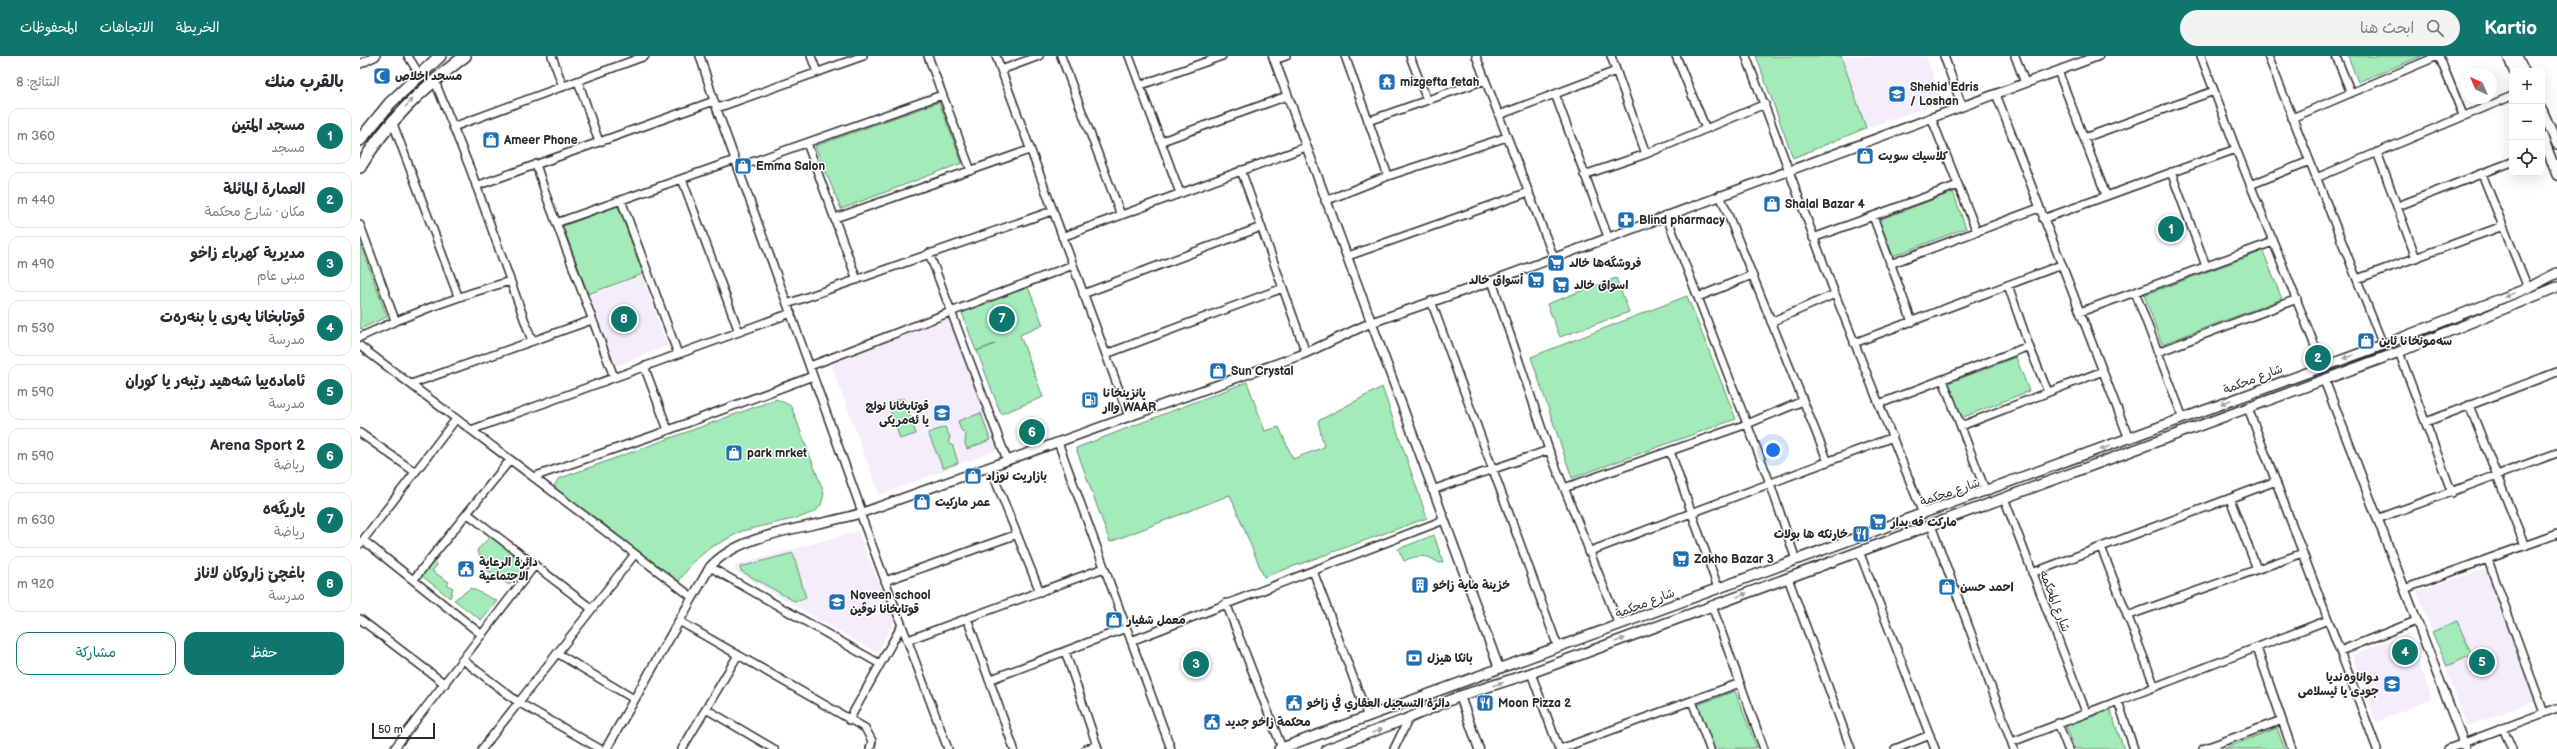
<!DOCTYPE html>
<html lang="ar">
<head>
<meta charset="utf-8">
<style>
	:root { --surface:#fff; --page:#f2f2f3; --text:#2b2b33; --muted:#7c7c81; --line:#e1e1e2; --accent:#0f766e }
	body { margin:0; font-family:"Balsamiq Sans","Playpen Sans Arabic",sans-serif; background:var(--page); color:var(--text); direction:rtl }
	.controls { position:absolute; right:12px; top:12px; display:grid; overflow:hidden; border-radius:8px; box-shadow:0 4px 16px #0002 }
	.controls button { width:36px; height:36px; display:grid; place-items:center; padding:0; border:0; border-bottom:1px solid var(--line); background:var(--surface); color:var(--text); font:20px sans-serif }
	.compass { position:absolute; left:2101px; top:12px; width:36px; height:36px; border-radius:50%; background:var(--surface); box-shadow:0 4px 16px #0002; rotate:315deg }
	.scale { position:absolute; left:12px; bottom:10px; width:63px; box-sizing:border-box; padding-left:4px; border:2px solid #2b2b2b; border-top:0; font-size:11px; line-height:14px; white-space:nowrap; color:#2b2b2b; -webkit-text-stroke:3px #fff; paint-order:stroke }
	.you { position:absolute; left:1413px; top:394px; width:14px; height:14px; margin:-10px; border:3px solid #fff; border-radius:50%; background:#1a73e8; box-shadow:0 0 0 6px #1a73e833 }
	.badge { display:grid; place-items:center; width:26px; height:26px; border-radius:50%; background:var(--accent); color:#fff; font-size:13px; font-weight:700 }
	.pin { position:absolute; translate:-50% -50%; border:2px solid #fff; box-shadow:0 1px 4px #0006 }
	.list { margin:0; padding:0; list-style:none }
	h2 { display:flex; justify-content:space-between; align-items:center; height:52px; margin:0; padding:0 16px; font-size:17px }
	h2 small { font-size:13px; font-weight:400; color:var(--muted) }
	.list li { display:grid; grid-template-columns:26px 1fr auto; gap:12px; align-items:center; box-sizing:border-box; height:56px; margin:0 8px 8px; padding:0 8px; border:1px solid var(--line); border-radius:12px }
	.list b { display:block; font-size:15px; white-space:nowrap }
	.list p { margin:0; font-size:13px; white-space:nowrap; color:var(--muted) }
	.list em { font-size:13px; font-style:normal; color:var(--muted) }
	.actions { display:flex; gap:8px; padding:12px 16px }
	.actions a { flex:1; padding:9px 0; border:1px solid var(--accent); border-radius:12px; text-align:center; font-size:14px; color:var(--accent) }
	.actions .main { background:var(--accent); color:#fff }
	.icon { flex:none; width:22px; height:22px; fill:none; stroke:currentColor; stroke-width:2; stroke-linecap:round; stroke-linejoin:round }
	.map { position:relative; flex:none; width:2197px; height:693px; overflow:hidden; direction:ltr }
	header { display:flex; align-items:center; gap:24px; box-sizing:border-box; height:56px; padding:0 20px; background:var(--accent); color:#fff }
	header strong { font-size:19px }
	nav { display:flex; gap:22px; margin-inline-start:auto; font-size:14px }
	.search { width:280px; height:36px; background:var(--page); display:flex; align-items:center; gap:10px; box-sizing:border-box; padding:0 14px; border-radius:22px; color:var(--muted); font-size:15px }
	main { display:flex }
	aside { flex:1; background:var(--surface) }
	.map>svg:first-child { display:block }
</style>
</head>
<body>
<header>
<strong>Kartio</strong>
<div class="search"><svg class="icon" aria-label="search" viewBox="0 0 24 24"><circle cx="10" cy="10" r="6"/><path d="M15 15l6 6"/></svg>ابحث هنا</div>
<nav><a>الخريطة</a><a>الاتجاهات</a><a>المحفوظات</a></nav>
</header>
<main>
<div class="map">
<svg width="2197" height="693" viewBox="0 0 2197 693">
	<rect width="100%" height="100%" fill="#fff"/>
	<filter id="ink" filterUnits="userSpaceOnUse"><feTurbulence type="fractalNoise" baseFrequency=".025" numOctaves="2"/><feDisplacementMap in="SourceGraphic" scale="8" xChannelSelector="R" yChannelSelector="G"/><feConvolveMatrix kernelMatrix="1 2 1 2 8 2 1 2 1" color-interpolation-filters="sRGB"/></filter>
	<g filter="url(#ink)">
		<path fill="#f4edfc" d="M1481,0H1566L1583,46L1506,72Z
			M282,220L307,290L256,310L230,239Z
			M588,261L638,394L519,439L470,305Z
			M498,475L534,565L517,597L375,515V509Z
			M2126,513L2175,645L2107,670L2057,535Z
			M2048,577L2072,643L2016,666L1992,599Z"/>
		<path fill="#a3ebb8" stroke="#678b72" d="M1396,0H1481L1506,72L1433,102Z
			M1988,0H2062L1998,26Z
			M579,46L602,107L481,153L455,90Z
			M1593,136L1606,172L1533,200L1519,164Z
			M258,150L283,218L228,238L203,170Z
			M0,187L27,261L0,273Z
			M1903,195L1922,243L1802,288L1784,239Z
			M1256,222L1269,256L1200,281L1187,248Z
			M668,231L683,269L660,279L683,341L641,358L617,295L635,288L616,295L602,257Z
			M1327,240L1376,363L1212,422L1171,301Z
			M1656,301L1669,335L1594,365L1581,330Z
			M887,326L905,375L919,371L933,403L964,391L958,365L1022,331L1067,462L904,521L870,439L750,486L716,392Z
			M544,342L556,378L540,383L528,347Z
			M417,343L431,350L464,437L461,449L456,455L441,461L382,475L350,492L334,505L318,526L314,525L244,468L193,432L198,423Z
			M621,357L630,384L607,393L605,387L606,379L601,374L598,365Z
			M585,371L590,381L588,387L593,390L598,407L583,412L568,377Z
			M1074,479L1083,506L1079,507C1067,498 1057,499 1044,505L1038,493Z
			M131,480L165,508L149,529L127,514L117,494Z
			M433,497L446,542L434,545L381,515L380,511Z
			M74,504L77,509L72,515L89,526L87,529L93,532L90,542L62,520Z
			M111,532L137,545L121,564L94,544Z
			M2097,565L2112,599L2087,610L2072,576Z
			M1375,635L1397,692L1353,693L1337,649Z
			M1750,654L1764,693H1715L1706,670Z
			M1917,672L1925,693H1863Z"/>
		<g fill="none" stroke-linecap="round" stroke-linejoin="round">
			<g stroke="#2b2b2b" stroke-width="10">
				<path id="minor" d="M48,0L59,18
					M192,0L203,31
					M340,0L354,45L502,456
					M451,0L457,16
					M568,0L611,115
					M636,0L769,361
					M701,0L761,159
					M769,0L820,137
					M985,0L1028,120
					M1050,0L1067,44
					M1116,0L1194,202
					M1251,0L1286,98
					M1316,0L1346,73
					M1386,0L1475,238L1563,458
					M1584,0L1602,50
					M1655,0L1665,27
					M1841,0L1876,93L1963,310
					M1908,0L2023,289
					M1976,0L1991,37
					M2079,0L2103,59
					M914,4L926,0
					M0,8L16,0
					M641,14L679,0
					M1698,15L1746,139
					M74,23L111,115L172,285
					M218,25L239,86
					M781,29L862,0
					M1195,38L1248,181
					M1636,38L1769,383
					M357,52L503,0
					M1139,59L1256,15
					M1571,61L1617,176
					M1932,62L2078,0
					M32,65L98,240
					M1008,65L1125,24
					M93,71L285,0
					M1724,82L1854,35
					M802,85L927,40
					M447,87L497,224
					M2017,96L2056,202
					M176,108L187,142L254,321
					M378,111L582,39
					M881,114L946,297
					M1811,116L1846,210
					M2122,118L2168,232
					M1224,119L1286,98L1405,48
					M1956,122L2152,40
					M322,123L379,276
					M1890,129L1950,105
					M116,130L354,45
					M1360,139L1468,406
					M261,144L318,298
					M965,145L1028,120L1147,81
					M2038,150L2152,106
					M1306,159L1410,427L1436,504
					M1513,160L1552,266
					M475,162L669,94
					M1683,163L1876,93
					M196,167L375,104
					M0,169L35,264
					M702,181L946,91
					M1453,182L1598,129
					M569,197L647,404
					M988,200L1169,136
					M1530,208L1679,152
					M1997,223L2143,170
					M1132,225L1189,394L1259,569
					M1648,229L1669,290L1688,336
					M1775,236L1823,362
					M723,238L901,171
					M1338,241L1392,219
					M1071,245L1198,591
					M427,248L692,155
					M1720,256L1913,186
					M1411,266L1475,238
					M0,281C49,258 98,240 150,225
					M1494,287L1701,209
					M0,290L332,541
					M1798,296L1937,243
					M2039,296L2092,437
					M746,298L923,232
					M284,310L308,374
					M450,310L713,209
					M1583,324L1626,436
					M51,328L232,264
					M1519,348L1669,290
					M2109,349L2165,490
					M1888,352L2017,693
					M2066,366L2197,316
					M1601,370L1743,315
					M111,374L431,257
					M0,377L55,416
					M698,386L811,693
					M1310,395L1358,532
					M630,411L680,536
					M173,421L295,379L453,320
					M1204,432L1387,368L1443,345
					M1072,434L1189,394
					M1644,442L1726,656
					M1870,443L1897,513
					M500,457L588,693
					M108,458L232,553
					M2017,463L2197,397
					M1571,469L1654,693
					M3,484L122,579
					M0,488L96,363
					M1741,491L1795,631
					M1499,495L1575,693
					M1228,496L1533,381
					M2128,504L2184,657
					M350,511L520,608
					M953,515L1008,661
					M1672,517L1916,425
					M1428,522L1491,693
					M54,523L150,404
					M525,525L655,479
					M2044,533L2197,478
					M866,547L922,692
					M1352,550L1404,693
					M1767,560L1943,497
					M607,562L654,693
					M0,563L85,628
					M319,565L505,672L512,685L510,693
					M548,584L744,512
					M771,585L1084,464
					M1897,592L1932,693
					M705,595L738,693
					M1980,595L2056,565
					M197,597L274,643
					M103,604L158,646L240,693
					M1171,617L1199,693
					M629,624L766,572
					M1332,645L1350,693
					M1758,645L1774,693
					M346,653L414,693
					M489,664L542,569
					M1698,667L1708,693
					M2143,672L2152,693
					M1652,686L1968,564
					M34,693L175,509
					M122,693L275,498
					M322,693L378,599
					M726,693L737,689
					M1034,693L1049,662
					M1200,693L1380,627
					M1535,693L1570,679
					M1843,693L1922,664
					M2088,693L2197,652"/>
			</g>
			<g stroke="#2b2b2b" stroke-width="11">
				<path id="tertiary" d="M913,0L1139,612
					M1964,323L2106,693
					M1100,640L1119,693
					M246,693L350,511C383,474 458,472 504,456C651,404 798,350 946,297L1010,267L1132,225L1738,0"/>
			</g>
			<g stroke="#2b2b2b" stroke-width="12">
				<path id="secondary" d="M2148,0L2154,15
					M2157,0L2164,15
					M2182,54L2197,88
					M2182,79L2197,119
					M919,693L2023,289L2168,232L2197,217
					M967,693L1049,662L1100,640L1171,617L2039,296L2197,231"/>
			</g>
			<g stroke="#2b2b2b" stroke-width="14">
				<path id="primary" d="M0,84L30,47L80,0
					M0,111C27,65 63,32 105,0"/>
			</g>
			<use href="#minor" stroke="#fff" stroke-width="7"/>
			<use href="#tertiary" stroke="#fff" stroke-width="8"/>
			<use href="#secondary" stroke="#fff" stroke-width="9"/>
			<use href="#primary" stroke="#fff" stroke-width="11"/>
		</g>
		<defs><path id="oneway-solid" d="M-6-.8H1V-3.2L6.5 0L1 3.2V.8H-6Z"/></defs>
		<g fill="#a0a0a0">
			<use href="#oneway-solid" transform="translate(49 47) rotate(-46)"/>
			<use href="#oneway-solid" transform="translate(2149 239) rotate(158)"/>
			<use href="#oneway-solid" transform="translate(1988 301) rotate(161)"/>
			<use href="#oneway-solid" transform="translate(1866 346) rotate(159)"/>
			<use href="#oneway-solid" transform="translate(1745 392) rotate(160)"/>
			<use href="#oneway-solid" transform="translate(1382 539) rotate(-20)"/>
			<use href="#oneway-solid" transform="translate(1260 584) rotate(-20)"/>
			<use href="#oneway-solid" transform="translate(1138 628) rotate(-18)"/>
			<use href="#oneway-solid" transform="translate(1017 675) rotate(-20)"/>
		</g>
	</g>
	<defs>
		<g id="mosque-square" transform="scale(0.9)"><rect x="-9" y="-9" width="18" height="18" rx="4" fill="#1f6fb2" stroke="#fff"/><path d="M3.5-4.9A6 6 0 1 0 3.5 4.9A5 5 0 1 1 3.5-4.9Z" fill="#fff"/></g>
		<g id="temple-square" transform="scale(0.9)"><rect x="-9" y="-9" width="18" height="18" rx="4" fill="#1f6fb2" stroke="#fff"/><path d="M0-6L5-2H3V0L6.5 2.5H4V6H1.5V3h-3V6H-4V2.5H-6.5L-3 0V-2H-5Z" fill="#fff"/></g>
		<g id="school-square" transform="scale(0.9)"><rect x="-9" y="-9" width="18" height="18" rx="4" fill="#1f6fb2" stroke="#fff"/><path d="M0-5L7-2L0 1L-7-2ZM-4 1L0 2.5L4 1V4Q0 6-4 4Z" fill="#fff"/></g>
		<g id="shop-square" transform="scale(0.9)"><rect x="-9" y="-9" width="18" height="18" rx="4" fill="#1f6fb2" stroke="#fff"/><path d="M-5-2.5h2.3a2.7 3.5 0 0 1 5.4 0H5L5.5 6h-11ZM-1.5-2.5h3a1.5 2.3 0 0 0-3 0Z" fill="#fff"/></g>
		<g id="pharmacy-square" transform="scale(0.9)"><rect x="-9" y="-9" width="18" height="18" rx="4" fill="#1f6fb2" stroke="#fff"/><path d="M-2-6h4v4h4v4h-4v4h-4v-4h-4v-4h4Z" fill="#fff"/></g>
		<g id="supermarket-square" transform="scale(0.9)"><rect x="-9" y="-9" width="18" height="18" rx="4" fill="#1f6fb2" stroke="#fff"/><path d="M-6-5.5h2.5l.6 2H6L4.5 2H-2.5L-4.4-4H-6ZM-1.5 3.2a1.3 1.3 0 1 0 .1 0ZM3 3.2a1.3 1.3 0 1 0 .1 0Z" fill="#fff"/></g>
		<g id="fuel-square" transform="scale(0.9)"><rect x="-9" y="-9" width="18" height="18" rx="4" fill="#1f6fb2" stroke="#fff"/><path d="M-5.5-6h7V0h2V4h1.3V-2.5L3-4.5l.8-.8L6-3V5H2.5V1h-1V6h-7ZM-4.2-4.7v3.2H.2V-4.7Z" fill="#fff"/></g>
		<g id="restaurant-square" transform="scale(0.9)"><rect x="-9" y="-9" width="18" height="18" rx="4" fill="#1f6fb2" stroke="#fff"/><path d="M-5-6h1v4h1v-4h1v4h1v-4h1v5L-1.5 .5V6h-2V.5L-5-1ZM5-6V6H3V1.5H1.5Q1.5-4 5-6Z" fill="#fff"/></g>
		<g id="civic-square" transform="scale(0.9)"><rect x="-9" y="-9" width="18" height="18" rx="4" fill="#1f6fb2" stroke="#fff"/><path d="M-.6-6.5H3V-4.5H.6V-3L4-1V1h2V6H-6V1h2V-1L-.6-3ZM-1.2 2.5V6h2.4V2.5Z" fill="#fff"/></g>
		<g id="building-square" transform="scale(0.9)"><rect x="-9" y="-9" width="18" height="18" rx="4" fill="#1f6fb2" stroke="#fff"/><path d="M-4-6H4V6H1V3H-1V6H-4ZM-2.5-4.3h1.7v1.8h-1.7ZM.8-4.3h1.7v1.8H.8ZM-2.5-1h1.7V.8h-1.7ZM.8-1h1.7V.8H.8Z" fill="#fff"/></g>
		<g id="bank-square" transform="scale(0.9)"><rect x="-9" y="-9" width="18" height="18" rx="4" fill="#1f6fb2" stroke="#fff"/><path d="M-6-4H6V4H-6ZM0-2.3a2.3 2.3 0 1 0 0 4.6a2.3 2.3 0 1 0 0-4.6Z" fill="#fff"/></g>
	</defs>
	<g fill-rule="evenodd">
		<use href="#mosque-square" x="22" y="20"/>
		<use href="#temple-square" x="1027" y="26"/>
		<use href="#school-square" x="1537" y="38"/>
		<use href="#shop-square" x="131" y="84"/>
		<use href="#shop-square" x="1505" y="100"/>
		<use href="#shop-square" x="383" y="110"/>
		<use href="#shop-square" x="1412" y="148"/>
		<use href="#pharmacy-square" x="1266" y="164"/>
		<use href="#supermarket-square" x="1196" y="207"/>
		<use href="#supermarket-square" x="1176" y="224"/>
		<use href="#supermarket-square" x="1201" y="229"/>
		<use href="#shop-square" x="2006" y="285"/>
		<use href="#shop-square" x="858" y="315"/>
		<use href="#fuel-square" x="730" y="344"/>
		<use href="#school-square" x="582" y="357"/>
		<use href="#shop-square" x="374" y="397"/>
		<use href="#shop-square" x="613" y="420"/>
		<use href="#shop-square" x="562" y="446"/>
		<use href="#supermarket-square" x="1518" y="466"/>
		<use href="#restaurant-square" x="1501" y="478"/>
		<use href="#supermarket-square" x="1321" y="503"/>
		<use href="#civic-square" x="106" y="513"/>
		<use href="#building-square" x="1060" y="529"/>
		<use href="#shop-square" x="1587" y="531"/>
		<use href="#school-square" x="477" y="546"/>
		<use href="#shop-square" x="754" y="564"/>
		<use href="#bank-square" x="1054" y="602"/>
		<use href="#school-square" x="2032" y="628"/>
		<use href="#civic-square" x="934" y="647"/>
		<use href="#restaurant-square" x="1125" y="647"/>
		<use href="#civic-square" x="852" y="666"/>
	</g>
	<g text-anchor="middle" stroke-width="3" stroke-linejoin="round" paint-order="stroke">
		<g font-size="12" font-weight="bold" fill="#2b2b2b" stroke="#fff" text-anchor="start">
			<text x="35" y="24">مسحد اخلاص</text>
			<text x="1040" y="30">mizgefta fetah</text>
			<text x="1550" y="35">Shehid Edris<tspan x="1550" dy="14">/ Loshan</tspan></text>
			<text x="144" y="88">Ameer Phone</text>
			<text x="1518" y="104">كلاسيك سويت</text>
			<text x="396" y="114">Emma Salon</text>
			<text x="1425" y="152">Shalal Bazar 4</text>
			<text x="1279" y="168">Blind pharmacy</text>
			<text x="1209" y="211">فروشگەها خالد</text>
			<text x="1163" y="228" text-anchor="end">أسواق خالد</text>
			<text x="1214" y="233">اسواق خالد</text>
			<text x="2019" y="289">سەمونخانا ئاین</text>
			<text x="871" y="319">Sun Crystal</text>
			<text x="743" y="341">پانزینخانا<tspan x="743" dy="14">واار WAAR</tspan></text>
			<text x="569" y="354" text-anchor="end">قوتابخانا نولچ<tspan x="569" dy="14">يا ئەمريكى</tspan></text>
			<text x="387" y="401">park mrket</text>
			<text x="626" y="424">بازاريت نوزاد</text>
			<text x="575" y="450">عمر ماركيت</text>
			<text x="1531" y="470">ماركت قه يدار</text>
			<text x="1488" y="482" text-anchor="end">خارنكه ها بولات</text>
			<text x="1334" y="507">Zakho Bazar 3</text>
			<text x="119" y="510">دائرة الرعاية<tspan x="119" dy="14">الاجتماعية</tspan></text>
			<text x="1073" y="533">خزينة ماية زاخو</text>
			<text x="1600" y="535">احمد حسن</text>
			<text x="490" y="543">Noveen school<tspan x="490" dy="14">قوتابخانا نوڤين</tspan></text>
			<text x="767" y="568">معمل شفيار</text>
			<text x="1067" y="606">بانکا هیزل</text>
			<text x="2019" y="625" text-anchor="end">دواناوەندیا<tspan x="2019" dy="14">جودی یا ئیسلامی</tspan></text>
			<text x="947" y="651">دائرة التسجيل العقاري في زاخو</text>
			<text x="1138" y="651">Moon Pizza 2</text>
			<text x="865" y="670">محكمة زاخو جديد</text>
		</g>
		<g font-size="12" fill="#2b2b2b" stroke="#fff">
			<text transform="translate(1893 323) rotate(-21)" y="4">شارع محكمة</text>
			<text transform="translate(1590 436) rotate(-19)" y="4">شارع محكمة</text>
			<text transform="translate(1695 545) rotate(69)" y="4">شارع المحكمه</text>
			<text transform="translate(1285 547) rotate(-21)" y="4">شارع محكمة</text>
		</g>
	</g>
</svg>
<div class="controls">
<button>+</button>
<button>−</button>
<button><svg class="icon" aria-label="locate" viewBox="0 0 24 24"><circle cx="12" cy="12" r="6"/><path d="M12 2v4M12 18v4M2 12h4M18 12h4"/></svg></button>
</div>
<svg class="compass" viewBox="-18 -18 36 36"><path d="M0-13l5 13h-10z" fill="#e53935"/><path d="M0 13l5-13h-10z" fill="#7c7c81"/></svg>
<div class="scale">50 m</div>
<div class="you"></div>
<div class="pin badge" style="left:1811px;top:173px">1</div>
<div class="pin badge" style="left:1958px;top:302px">2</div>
<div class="pin badge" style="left:836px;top:608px">3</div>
<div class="pin badge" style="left:2045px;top:596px">4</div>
<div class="pin badge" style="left:2122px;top:606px">5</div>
<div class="pin badge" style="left:672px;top:376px">6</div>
<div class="pin badge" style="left:642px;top:263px">7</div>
<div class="pin badge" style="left:264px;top:263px">8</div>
</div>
<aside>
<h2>بالقرب منك<small>النتائج: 8</small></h2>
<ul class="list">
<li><span class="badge">1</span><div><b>مسجد المتين</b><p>مسجد</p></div><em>360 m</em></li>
<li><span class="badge">2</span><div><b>العمارة المائلة</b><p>مكان · شارع محكمة</p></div><em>440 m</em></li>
<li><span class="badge">3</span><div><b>مديرية كهرباء زاخو</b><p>مبنى عام</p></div><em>490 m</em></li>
<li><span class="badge">4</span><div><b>قوتابخانا پەری یا بنەرەت</b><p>مدرسة</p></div><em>530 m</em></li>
<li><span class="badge">5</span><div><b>ئامادەییا شەهید رێبەر یا کوران</b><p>مدرسة</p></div><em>590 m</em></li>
<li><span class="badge">6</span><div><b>Arena Sport 2</b><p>رياضة</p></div><em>590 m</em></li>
<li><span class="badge">7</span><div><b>یاریگه‌ه</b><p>رياضة</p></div><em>630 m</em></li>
<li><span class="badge">8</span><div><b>باغچێ زاروكان لاناز</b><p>مدرسة</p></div><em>920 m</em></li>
</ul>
<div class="actions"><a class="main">حفظ</a><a>مشاركة</a></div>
</aside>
</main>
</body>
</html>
